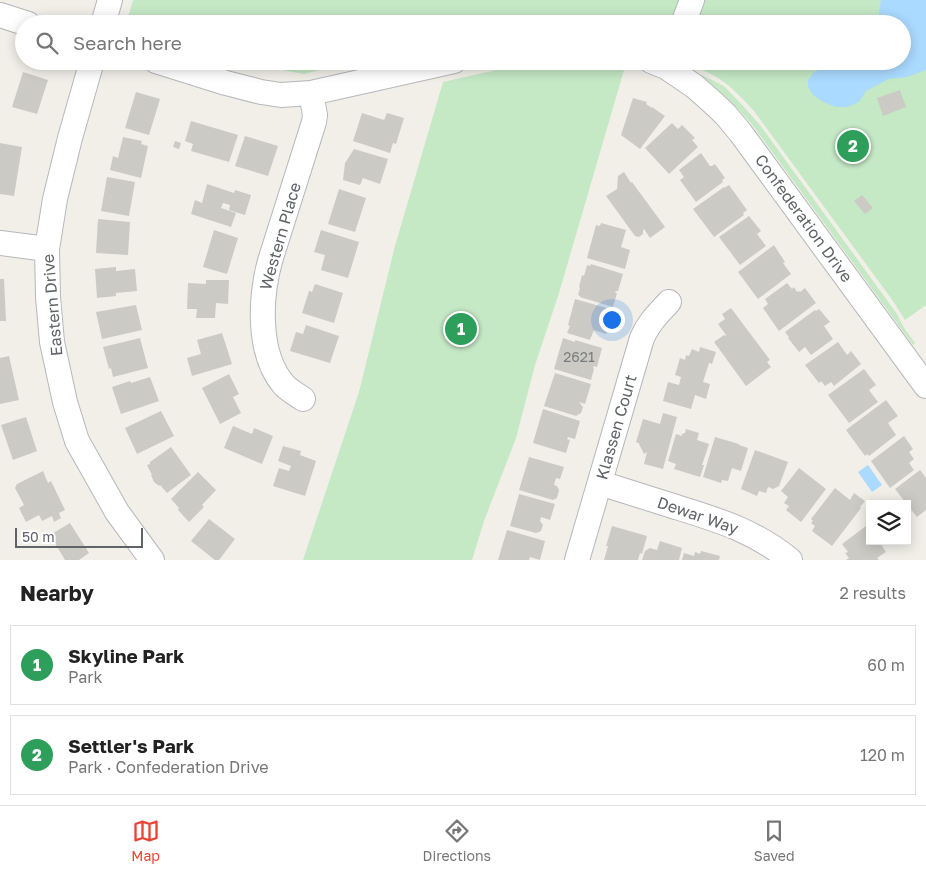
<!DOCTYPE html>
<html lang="en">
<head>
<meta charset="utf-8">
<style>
	:root { --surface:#fff; --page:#f6f6f6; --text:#222; --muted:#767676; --line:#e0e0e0; --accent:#ea4335 }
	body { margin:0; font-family:"Golos Text",sans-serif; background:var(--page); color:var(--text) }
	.controls { position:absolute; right:15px; bottom:15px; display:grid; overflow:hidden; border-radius:0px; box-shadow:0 2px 12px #0003 }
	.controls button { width:45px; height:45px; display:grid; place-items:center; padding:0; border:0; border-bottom:1px solid var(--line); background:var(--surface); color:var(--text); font:25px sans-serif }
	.scale { position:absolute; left:15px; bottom:12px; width:128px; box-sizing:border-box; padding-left:5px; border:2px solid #5f6368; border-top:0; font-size:14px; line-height:18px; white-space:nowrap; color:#5f6368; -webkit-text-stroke:4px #fff; paint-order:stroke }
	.you { position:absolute; left:611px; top:319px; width:18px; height:18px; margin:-12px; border:4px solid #fff; border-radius:50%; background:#1a73e8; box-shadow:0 0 0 8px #1a73e833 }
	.badge { display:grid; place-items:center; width:32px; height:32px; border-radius:50%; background:var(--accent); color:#fff; font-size:16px; font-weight:700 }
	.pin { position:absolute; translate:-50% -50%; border:2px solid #fff; box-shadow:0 1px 5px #0006 }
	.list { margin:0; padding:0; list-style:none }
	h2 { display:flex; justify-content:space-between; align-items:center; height:65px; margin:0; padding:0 20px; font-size:21px }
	h2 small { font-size:16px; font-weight:400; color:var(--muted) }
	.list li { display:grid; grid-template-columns:32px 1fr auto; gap:15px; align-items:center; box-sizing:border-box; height:80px; margin:0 10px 10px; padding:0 10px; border:1px solid var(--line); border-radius:0px }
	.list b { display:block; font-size:19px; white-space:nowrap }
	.list p { margin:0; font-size:16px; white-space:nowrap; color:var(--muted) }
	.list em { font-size:16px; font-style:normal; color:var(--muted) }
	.icon { flex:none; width:28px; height:28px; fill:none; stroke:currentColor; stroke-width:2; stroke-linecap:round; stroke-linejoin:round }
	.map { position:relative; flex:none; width:926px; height:560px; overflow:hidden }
	.search { position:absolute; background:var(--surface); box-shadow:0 2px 12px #0003; left:15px; right:15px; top:15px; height:55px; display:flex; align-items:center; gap:12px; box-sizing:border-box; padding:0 18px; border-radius:28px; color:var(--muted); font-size:19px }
	.sheet { height:245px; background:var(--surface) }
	nav { display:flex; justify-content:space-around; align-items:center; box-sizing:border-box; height:70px; border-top:1px solid var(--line); background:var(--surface); font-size:14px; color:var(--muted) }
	nav a { display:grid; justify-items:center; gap:2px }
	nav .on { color:var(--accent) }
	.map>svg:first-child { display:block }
</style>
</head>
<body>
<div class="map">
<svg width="926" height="560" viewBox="0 0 926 560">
	<rect width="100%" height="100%" fill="#f1efe8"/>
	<path fill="#c5e8c5" d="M133,0H926V305L905,320L893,301L754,111C743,99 732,87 718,78C709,72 698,70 691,61H902V24H605L578,18L530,19L511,24H126Z
		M232,61H355L304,74Z
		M547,61H576L594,64L624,70L559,293L535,365L516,438L484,521L472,560H303L359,392L395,246L443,82L505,68Z
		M702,75L724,86L745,108L760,125L897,314L904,328L915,343L913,345L751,123C735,105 721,91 702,76Z"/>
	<path fill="#aadaff" d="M881,0H926V70L907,77L889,79L866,91L859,102L847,107H836L823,102L812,94L808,86V80L814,72L824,68L833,67L847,61H902V24H877Z
		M868,465L882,485L872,492L858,472Z"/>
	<path fill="#cccac5" d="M23,72L48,80L37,114L12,107Z
		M900,90L906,107L883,116L877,98Z
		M136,92L160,99L149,135L125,128Z
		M633,98L647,102L646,104L652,108V107L665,116L640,149L621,135Z
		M362,113L384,120L387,113L404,118L396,144L393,143L390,153L353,141Z
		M191,121L238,135L229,162L191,151L193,144L185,141Z
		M672,123L678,129L682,125L695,138L692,140L698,147L669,174L645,148Z
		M245,136L278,146L268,176L235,166Z
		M123,137L142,141L141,144L148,146L141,178L110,170L113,156L118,158Z
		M175,141L181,143L179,149L173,147Z
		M0,143L22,147L14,196L0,194Z
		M354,149L388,159L380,184L363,178L360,185L343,180L345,163Z
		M701,153L710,166H712L715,164L725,178L722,180L723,182L696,202L680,180L684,177L679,170Z
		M624,172L631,183L632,182L665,227L650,238L644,229L643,230V234L639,237L635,236L606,196L617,189L618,176Z
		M107,177L135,182L129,216L101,211Z
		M207,184L234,193L235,190L251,195L245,215L229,210L230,205L223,203L221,208L236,213L231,227L191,214L195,200L202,203Z
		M729,185L747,210L743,213L744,215L714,237L693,209L724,187V188Z
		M339,189L366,198L355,232L328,224Z
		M862,195L873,208L865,214L854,201Z
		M749,216L761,231L757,234L766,246L740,265L719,237Z
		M98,219L130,222L128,255L96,253Z
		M601,223L626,230L621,247L630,250L625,269L587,258L596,225L600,226Z
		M214,230L238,238L227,274L203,267Z
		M321,230L359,242L348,278L321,270L325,255L314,252Z
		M774,245L785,262L783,263L791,274L758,299L738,272Z
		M591,264L623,274L618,291H616L615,293H617L613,307L580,297V296L578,295L580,288L579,287L582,275L584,276L587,265L590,266Z
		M116,267V271L135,269L137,291L116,293V296L97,298L95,269Z
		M0,279H4L6,321H0Z
		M206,280H229L228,304L216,303L215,318H196L197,309H187L188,283L206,284Z
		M787,283L792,289L794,287L797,292L799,291L800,292L805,288L816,303L779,331L763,308L768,304L765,299Z
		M315,284L343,293L334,323L302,313L309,291L312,292Z
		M575,299L610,309L609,311L612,312L606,334L594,330L590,340L567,333L570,326L568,325Z
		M136,305L142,330L102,339L96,312Z
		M731,308L770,360L767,362L771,367L746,386L714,342L724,335L725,336L726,335L718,324L725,319L722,314Z
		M819,309L830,322L824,326L833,339L811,355L805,347L799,352L788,338L789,337L785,332L815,310L816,311Z
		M306,325L339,336L330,363L290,351L296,332L303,334Z
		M222,333L232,364L192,376L187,358L201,354L197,340Z
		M140,338L148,368L113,377L111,368L109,369L103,347Z
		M563,338L575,342V340L602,348L597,367L594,366L593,368L594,369L591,380L554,369Z
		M838,342L847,355L851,351L861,364L834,386L831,382L825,386L821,381L819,383L805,365Z
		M700,347L716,352L712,364L709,363L703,382L710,384L706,399L695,395L691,409L663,401L668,382L679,385L681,377L675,375L680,358L685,360L686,355L689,356L692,349L699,352Z
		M9,356L19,400L0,404V358Z
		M864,369L876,385L869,390L878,402L849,423L828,395Z
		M555,373L591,384L585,404L579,402L583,407L581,413L576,416L544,406Z
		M229,374L239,394L233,397L241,413L220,424L202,388Z
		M150,377L159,401L121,414L112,387L130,381L131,383Z
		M886,400L898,416L888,423L896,435L869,456L867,454L865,456L846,430Z
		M543,409L580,421L575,439L568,437L567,439L570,440L566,453L533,443Z
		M161,411L174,436L137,454L125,428Z
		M663,413L677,417L663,469L644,464L647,452L644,454L639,444H640L636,442L643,419L660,424Z
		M26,417L37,451L13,460L1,425Z
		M233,426L252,434L254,428L273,436L262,464L224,448Z
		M686,429L699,433L697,440L709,444L702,465H704L700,477L674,469L676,464L668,461L676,434L682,436V434L685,433Z
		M904,436L913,449L909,452L914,459L909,463L914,470L890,488L871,461Z
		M715,437L739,444V445L748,448L741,471L732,468L728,481L722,480L721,483L703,477Z
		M283,446L301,451L300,455L316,461L305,496L273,486L279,468L289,471L291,466L278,461Z
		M171,447L191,475L167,493L160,485L159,486L154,482L151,475H152L147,465L150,464V462Z
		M755,450L788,462L779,486L773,489L768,487L766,493L759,491L757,496L741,489Z
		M529,457L564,467L560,479L556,478L554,485L557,486L559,490L557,498L553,500L519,490Z
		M799,468L826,489L801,522L786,510L789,506L784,503L788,497L781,491Z
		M920,470L926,478V510L917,517L895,489Z
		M43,471L48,483L51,481L65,510L59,513L61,518L54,522L52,516L42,521L39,515L26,522L19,508L24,505L15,488L17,484Z
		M198,472L216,490L202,505L204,507L189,522L178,510L179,508L171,499Z
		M835,488L850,500L854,493L865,501L860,507L861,508L832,546L812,531L815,526L811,523L813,521L811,519Z
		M519,494L555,504L550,520L541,517L540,521L543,525L541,531L536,533L510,526Z
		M209,519L235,539L219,560H215L191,541Z
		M70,523L89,553L79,560H65L50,535Z
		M612,526L647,536L642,554L640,553L638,560H604L608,546H606Z
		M866,526L870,531V541H880V543L886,552L877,558L879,560H846L849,558L845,553L848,552L842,544Z
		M507,530L545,541L540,560L530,557L529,560H498Z
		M660,541L682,548L679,560H642L645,551L650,548L657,550Z
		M701,551L720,556L719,560H682L684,553L694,556L695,552L700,554Z"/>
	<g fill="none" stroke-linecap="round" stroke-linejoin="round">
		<g stroke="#b5b8bc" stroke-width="26">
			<path id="minor" d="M0,15L28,24
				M103,24L110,0
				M683,24L692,0
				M92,61L70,138L55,199L47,249L48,297L52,342L65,402L77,441L117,512L152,560
				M156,61L226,83L261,92L281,95L311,93L454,61
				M651,61L666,67L694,86L710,100L725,114L740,132L926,386
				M0,243L47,249
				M303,399C296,394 290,391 284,385C257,354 260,298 270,261L314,122L315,115L311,93
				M600,483C625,491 651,499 676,507C718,520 755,531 790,560
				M577,560L642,338C649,322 658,314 669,302"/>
		</g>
		<use href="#minor" stroke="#fff" stroke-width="24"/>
	</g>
	<g text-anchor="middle" stroke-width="5" stroke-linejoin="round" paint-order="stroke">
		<g font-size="14" fill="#7a7d7f">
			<text x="579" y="362">2621</text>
		</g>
		<g font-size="16" fill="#5f6368" stroke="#fff">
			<text transform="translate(804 218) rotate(54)" y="6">Confederation Drive</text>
			<text transform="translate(280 236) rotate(-74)" y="6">Western Place</text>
			<text transform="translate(52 305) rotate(-95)" y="6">Eastern Drive</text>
			<text transform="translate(616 427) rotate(-74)" y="6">Klassen Court</text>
			<text transform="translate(698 515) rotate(19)" y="6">Dewar Way</text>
		</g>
	</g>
</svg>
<div class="controls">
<button><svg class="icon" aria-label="layers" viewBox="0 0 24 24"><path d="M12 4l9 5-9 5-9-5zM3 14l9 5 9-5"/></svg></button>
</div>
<div class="scale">50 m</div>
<div class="you"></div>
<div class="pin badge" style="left:461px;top:329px;background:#2e9e5b">1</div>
<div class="pin badge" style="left:853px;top:146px;background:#2e9e5b">2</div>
<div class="search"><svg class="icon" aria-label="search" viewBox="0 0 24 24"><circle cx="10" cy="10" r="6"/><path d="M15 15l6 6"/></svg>Search here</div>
</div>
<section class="sheet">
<h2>Nearby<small>2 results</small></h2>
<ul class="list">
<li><span class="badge" style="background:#2e9e5b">1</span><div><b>Skyline Park</b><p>Park</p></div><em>60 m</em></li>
<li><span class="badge" style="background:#2e9e5b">2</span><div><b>Settler's Park</b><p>Park · Confederation Drive</p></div><em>120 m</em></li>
</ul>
</section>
<nav>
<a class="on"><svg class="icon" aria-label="map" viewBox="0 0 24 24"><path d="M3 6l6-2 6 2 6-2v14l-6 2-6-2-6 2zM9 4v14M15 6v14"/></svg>Map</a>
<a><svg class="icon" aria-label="directions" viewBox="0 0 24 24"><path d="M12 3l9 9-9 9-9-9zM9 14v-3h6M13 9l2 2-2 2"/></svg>Directions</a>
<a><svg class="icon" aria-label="saved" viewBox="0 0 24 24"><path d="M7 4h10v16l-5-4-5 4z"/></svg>Saved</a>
</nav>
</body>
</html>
